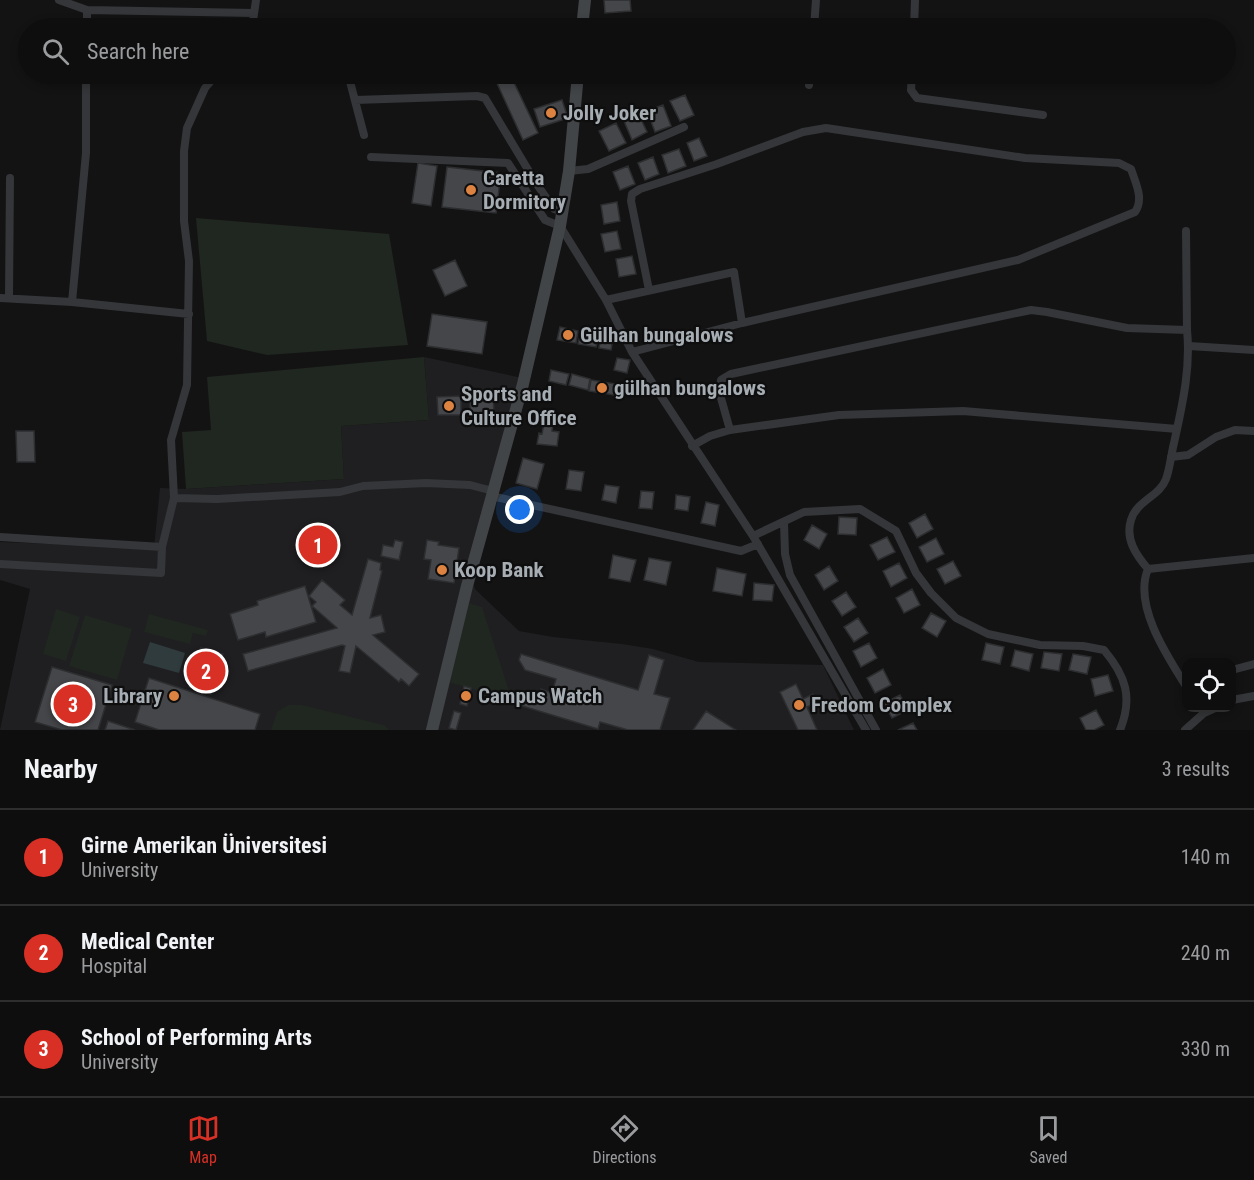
<!DOCTYPE html>
<html lang="en">
<head>
<meta charset="utf-8">
<style>
	:root { --surface:#0e0e0f; --page:#171718; --text:#f1f3f6; --muted:#9b9c9e; --line:#2e2e2f; --accent:#d93025 }
	body { margin:0; font-family:"Roboto Condensed",sans-serif; background:var(--page); color:var(--text) }
	.controls { position:absolute; right:18px; bottom:18px; display:grid; overflow:hidden; border-radius:12px; box-shadow:0 3px 9px #0003 }
	.controls button { width:54px; height:54px; display:grid; place-items:center; padding:0; border:0; border-bottom:2px solid var(--line); background:var(--surface); color:var(--text); font:30px sans-serif }
	.you { position:absolute; left:520px; top:510px; width:21px; height:21px; margin:-15px; border:4px solid #fff; border-radius:50%; background:#1a73e8; box-shadow:0 0 0 9px #1a73e833 }
	.badge { display:grid; place-items:center; width:39px; height:39px; border-radius:50%; background:var(--accent); color:#fff; font-size:20px; font-weight:700 }
	.pin { position:absolute; translate:-50% -50%; border:3px solid #fff; box-shadow:0 2px 6px #0006 }
	.list { margin:0; padding:0; list-style:none }
	h2 { display:flex; justify-content:space-between; align-items:center; height:78px; margin:0; padding:0 24px; font-size:26px }
	h2 small { font-size:20px; font-weight:400; color:var(--muted) }
	.list li { display:grid; grid-template-columns:39px 1fr auto; gap:18px; align-items:center; box-sizing:border-box; height:96px; padding:0 24px; border-top:2px solid var(--line) }
	.list b { display:block; font-size:22px; white-space:nowrap }
	.list p { margin:0; font-size:20px; white-space:nowrap; color:var(--muted) }
	.list em { font-size:20px; font-style:normal; color:var(--muted) }
	.icon { flex:none; width:33px; height:33px; fill:none; stroke:currentColor; stroke-width:2; stroke-linecap:round; stroke-linejoin:round }
	.map { position:relative; flex:none; width:1254px; height:730px; overflow:hidden }
	.search { position:absolute; background:var(--surface); box-shadow:0 3px 9px #0003; left:18px; right:18px; top:18px; height:66px; display:flex; align-items:center; gap:15px; box-sizing:border-box; padding:0 21px; border-radius:33px; color:var(--muted); font-size:22px }
	.sheet { height:366px; background:var(--surface) }
	nav { display:flex; justify-content:space-around; align-items:center; box-sizing:border-box; height:84px; border-top:2px solid var(--line); background:var(--surface); font-size:16px; color:var(--muted) }
	nav a { display:grid; justify-items:center; gap:3px }
	nav .on { color:var(--accent) }
	.map>svg:first-child { display:block }
</style>
</head>
<body>
<div class="map">
<svg width="1254" height="730" viewBox="0 0 1254 730">
	<rect width="100%" height="100%" fill="#131314"/>
	<path fill="#1f1f21" d="M424,357L527,379L473,580L475,589L519,631L553,637L622,644L653,649L699,662L823,665L854,730H0L30,589L0,580V542L154,548L160,488L186,489L344,479L341,426L429,420Z"/>
	<path fill="#202620" d="M196,218L389,234L408,345L267,355L207,341Z
		M424,357L429,420L341,426L344,479L186,489L182,432L211,430L207,377Z
		M469,603L482,607L512,700L448,682Z
		M56,609L80,617L66,661L43,654Z
		M149,614L208,630L206,636L193,633L190,644L144,632Z
		M85,615L132,629L117,680L69,666Z
		M288,705H302L384,725L389,730H271L277,712Z"/>
	<path fill="#303b3d" d="M150,642L185,653L179,673L143,663Z"/>
	<path fill="#454649" stroke="#2d2e30" stroke-width="1.5" d="M604,0H630L631,11L605,13Z
		M508,74H510L538,133L523,140L495,79Z
		M685,95L694,115L680,121L670,101Z
		M562,100L568,118L540,127L534,109Z
		M663,105L671,126L655,132L647,111Z
		M639,115L647,132L632,140L624,121Z
		M616,123L626,143L609,151L599,131Z
		M699,138L707,156L694,161L687,143Z
		M679,149L686,166L668,173L662,155Z
		M653,157L659,174L645,180L638,163Z
		M418,163L437,166L431,206L412,203Z
		M628,166L635,184L620,190L613,172Z
		M447,167L501,173L496,213L442,207Z
		M617,202L620,221L604,224L601,205Z
		M617,231L621,249L605,252L601,234Z
		M632,256L636,274L619,277L616,259Z
		M455,260L467,286L445,296L433,270Z
		M432,314L487,322L482,354L427,346Z
		M560,327L578,331L576,343L557,340Z
		M581,332L599,335L596,347L578,344Z
		M601,336L613,338L611,350L599,348Z
		M617,358L630,360L627,373L614,370Z
		M551,370L569,374L566,385L549,381Z
		M572,374L590,379L588,390L569,385Z
		M591,380L616,384L614,395L589,391Z
		M470,393H493L494,413L470,414Z
		M461,396V415H438L437,397Z
		M544,423L553,424L552,431L559,432L557,446L537,444L539,433L542,434Z
		M16,431H34L35,462H17Z
		M523,458L544,464L537,489L516,483Z
		M569,470L584,472L581,491L566,489Z
		M605,485L619,487L616,503L602,500Z
		M641,491L654,492L652,509L639,508Z
		M676,495L690,497L688,511L675,509Z
		M706,502L719,505L715,526L701,523Z
		M925,514L933,529L917,538L909,523Z
		M839,517L857,518L856,535L838,534Z
		M812,525L827,534L819,549L804,540Z
		M887,537L895,552L878,560L870,545Z
		M936,538L944,554L927,562L919,547Z
		M395,540L403,542L399,560L381,556L383,545L393,547Z
		M427,540L439,542L438,545L459,548L454,583L428,579L431,560L424,559Z
		M613,555L636,560L630,582L609,578Z
		M649,558L671,562L666,585L644,580Z
		M368,559L381,563L380,570L382,571L370,618L381,615L385,632L373,635L419,674L409,686L401,679L399,682L356,646L350,673L339,671L345,646L342,645L248,671L243,654L337,628L312,606L316,602L309,596L322,580L345,600L340,605L352,615Z
		M953,561L961,576L945,584L937,569Z
		M899,563L907,578L891,587L883,571Z
		M829,566L838,581L824,590L815,575Z
		M717,568L746,574L742,596L713,591Z
		M754,583L774,585L772,601L753,600Z
		M305,586L316,622L266,637L265,632L238,640L230,614L258,605L257,601Z
		M912,589L920,605L904,613L896,598Z
		M846,592L856,607L842,616L832,601Z
		M931,613L946,621L937,637L922,628Z
		M858,618L868,633L854,642L844,627Z
		M869,643L877,658L861,667L853,651Z
		M986,643L1004,647L1000,664L982,660Z
		M201,648L223,654L211,694L189,687Z
		M1015,650L1033,654L1029,671L1011,666Z
		M1044,652L1062,654L1059,671L1041,668Z
		M521,654L638,690L649,655L664,660L654,694L670,698L660,730H628L600,722L598,729L519,705L522,695L538,700L541,689L552,693L556,679L525,670L519,660Z
		M1073,654L1091,657L1087,674L1069,670Z
		M52,667L112,685L98,730H62L35,722Z
		M883,669L891,685L875,693L867,678Z
		M1108,675L1113,691L1095,696L1091,679Z
		M149,678L260,714L255,730H159L135,722Z
		M796,684L803,699L813,694L817,703L807,707L817,730H798L780,692Z
		M464,686L471,688L467,706L460,704Z
		M900,695L908,710L892,718L884,703Z
		M1096,710L1104,725L1094,730H1086L1080,718Z
		M454,711L461,713L456,730L449,728Z
		M706,711L736,730H693Z
		M108,721L135,730H105Z
		M913,723L917,730H898Z"/>
	<g fill="none" stroke-linecap="round" stroke-linejoin="round">
		<path stroke="#343639" stroke-width="8" d="M59,0L87,10L254,13
			M87,28V10
			M252,28L256,0
			M814,28L816,0
			M914,28L915,0
			M348,74L364,135
			M912,74L911,90L917,98L1043,115
			M809,85L810,74
			M355,100L477,96L485,98L536,183L554,209L563,212
			M371,157L508,163L545,220L560,226L606,300L632,352L753,536L866,730
			M569,171L588,169L684,127
			M0,298L72,302L189,314
			M9,298L10,178
			M606,300L734,272L742,323
			M72,302L86,153V74
			M1189,346L1254,350
			M632,352L742,323L1018,260L1135,212C1144,199 1136,184 1131,169L1119,163L1025,158L826,128L803,132L717,164L640,189L632,194L631,201L649,290
			M730,430L719,391L721,380L731,374L1031,310L1047,312L1127,328L1187,330L1186,231
			M692,446L710,436L730,430L839,415L963,411L1177,429
			M1171,457L1188,455L1216,437L1235,430L1254,431
			M491,496L741,551L758,544
			M174,498L217,499L340,492L363,486L426,483L470,485L493,491
			M784,522L785,554L790,575L876,730
			M753,536L804,512L860,509L896,531L916,573L931,593L956,618L988,634L1040,645L1083,646L1104,650C1126,676 1133,698 1120,730
			M0,537L162,547
			M0,564L161,573L162,547L174,498L171,440L187,385L189,261L184,221V151L187,128L205,88L217,74
			M1148,569C1136,555 1125,539 1131,520C1136,501 1160,496 1166,479C1170,468 1171,455 1174,443C1182,406 1191,369 1187,330
			M1148,569C1133,605 1167,656 1186,686
			M1148,569L1254,558
			M1232,670L1254,664
			M1232,700L1254,696
			M1185,730L1204,713L1215,708"/>
		<path stroke="#424548" stroke-width="12" d="M582,28L585,0
			M432,730L467,586L523,384L560,226L569,171L578,74"/>
	</g>
	<g fill="#dd8342" stroke="#0e0e0f" stroke-width="2">
		<circle cx="551" cy="113" r="6"/>
		<circle cx="471" cy="190" r="6"/>
		<circle cx="568" cy="335" r="6"/>
		<circle cx="602" cy="388" r="6"/>
		<circle cx="449" cy="406" r="6"/>
		<circle cx="442" cy="570" r="6"/>
		<circle cx="174" cy="696" r="6"/>
		<circle cx="466" cy="696" r="6"/>
		<circle cx="799" cy="705" r="6"/>
	</g>
	<g text-anchor="middle" stroke-width="4.5" stroke-linejoin="round" paint-order="stroke">
		<g font-size="21" font-weight="bold" fill="#a6adb3" stroke="#0e0e0f" text-anchor="start">
			<text x="563" y="120">Jolly Joker</text>
			<text x="483" y="185">Caretta<tspan x="483" dy="24">Dormitory</tspan></text>
			<text x="580" y="342">Gülhan bungalows</text>
			<text x="614" y="395">gülhan bungalows</text>
			<text x="461" y="401">Sports and<tspan x="461" dy="24">Culture Office</tspan></text>
			<text x="454" y="577">Koop Bank</text>
			<text x="162" y="703" text-anchor="end">Library</text>
			<text x="478" y="703">Campus Watch</text>
			<text x="811" y="712">Fredom Complex</text>
		</g>
	</g>
</svg>
<div class="controls">
<button><svg class="icon" aria-label="locate" viewBox="0 0 24 24"><circle cx="12" cy="12" r="6"/><path d="M12 2v4M12 18v4M2 12h4M18 12h4"/></svg></button>
</div>
<div class="you"></div>
<div class="pin badge" style="left:318px;top:545px">1</div>
<div class="pin badge" style="left:206px;top:671px">2</div>
<div class="pin badge" style="left:73px;top:704px">3</div>
<div class="search"><svg class="icon" aria-label="search" viewBox="0 0 24 24"><circle cx="10" cy="10" r="6"/><path d="M15 15l6 6"/></svg>Search here</div>
</div>
<section class="sheet">
<h2>Nearby<small>3 results</small></h2>
<ul class="list">
<li><span class="badge">1</span><div><b>Girne Amerikan Üniversitesi</b><p>University</p></div><em>140 m</em></li>
<li><span class="badge">2</span><div><b>Medical Center</b><p>Hospital</p></div><em>240 m</em></li>
<li><span class="badge">3</span><div><b>School of Performing Arts</b><p>University</p></div><em>330 m</em></li>
</ul>
</section>
<nav>
<a class="on"><svg class="icon" aria-label="map" viewBox="0 0 24 24"><path d="M3 6l6-2 6 2 6-2v14l-6 2-6-2-6 2zM9 4v14M15 6v14"/></svg>Map</a>
<a><svg class="icon" aria-label="directions" viewBox="0 0 24 24"><path d="M12 3l9 9-9 9-9-9zM9 14v-3h6M13 9l2 2-2 2"/></svg>Directions</a>
<a><svg class="icon" aria-label="saved" viewBox="0 0 24 24"><path d="M7 4h10v16l-5-4-5 4z"/></svg>Saved</a>
</nav>
</body>
</html>
